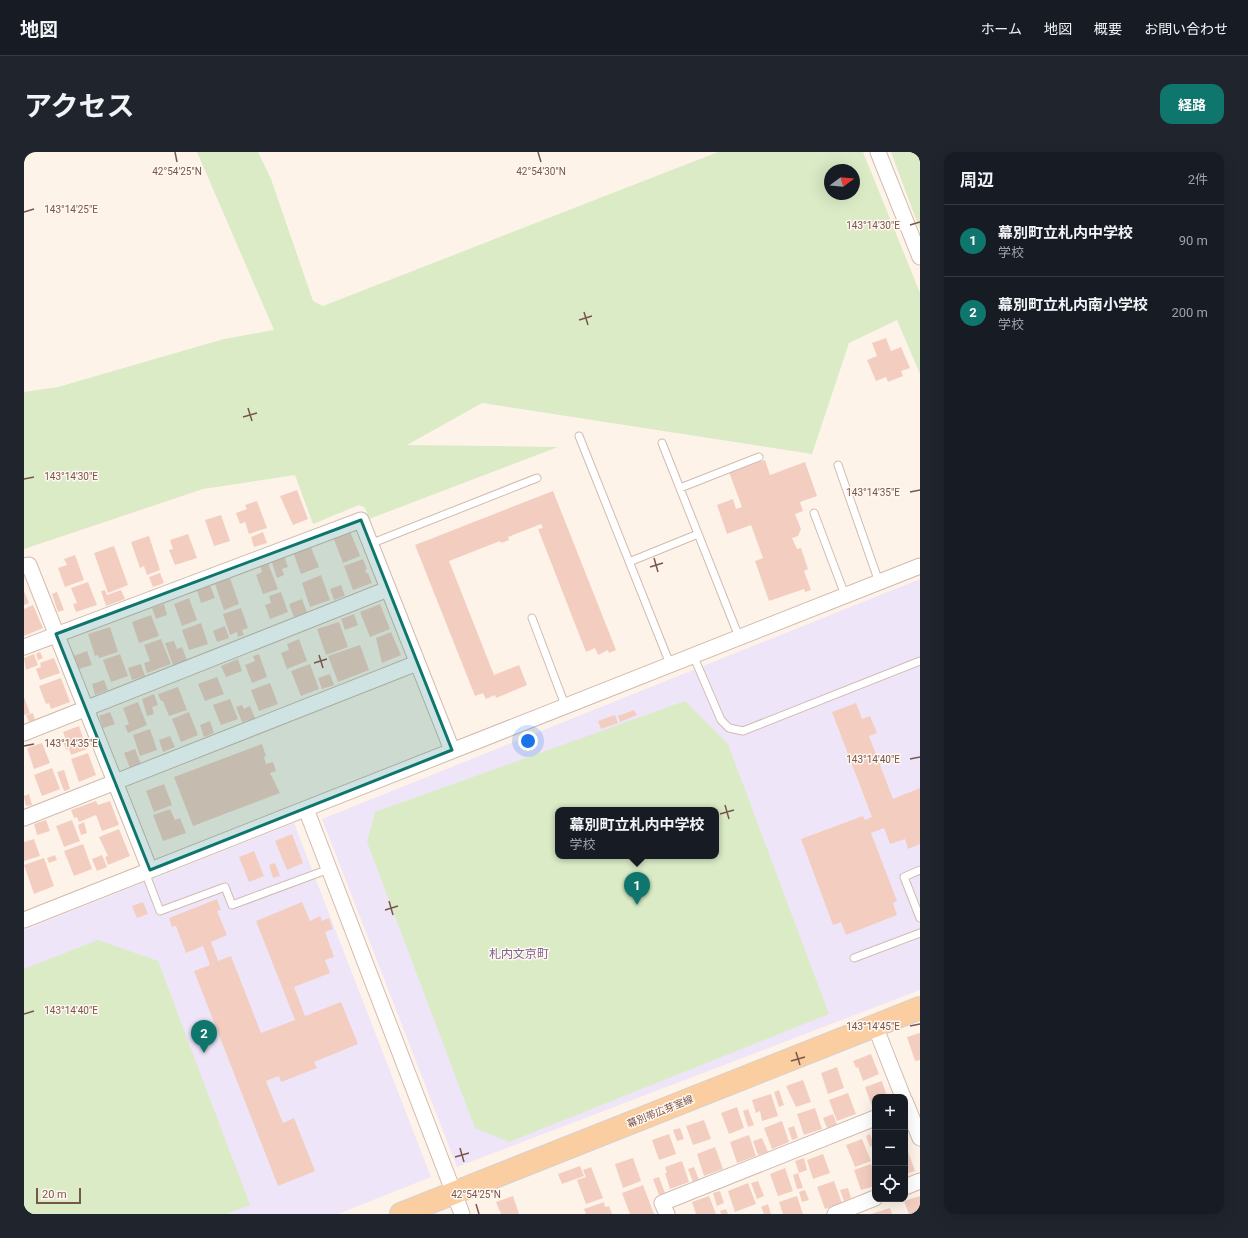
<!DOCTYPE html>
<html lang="ja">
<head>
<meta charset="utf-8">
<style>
	:root { --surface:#171b24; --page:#20242c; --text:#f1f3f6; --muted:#9ea1a6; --line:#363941; --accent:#0f766e }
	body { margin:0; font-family:Roboto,"Noto Sans JP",sans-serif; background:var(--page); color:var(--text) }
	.controls { position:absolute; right:12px; bottom:12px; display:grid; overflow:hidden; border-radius:8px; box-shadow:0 4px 16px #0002 }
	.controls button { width:36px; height:36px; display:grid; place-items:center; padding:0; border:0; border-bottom:1px solid var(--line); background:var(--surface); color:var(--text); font:20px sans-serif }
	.compass { position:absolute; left:800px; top:12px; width:36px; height:36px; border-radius:50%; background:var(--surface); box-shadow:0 4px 16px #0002; rotate:74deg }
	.scale { position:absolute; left:12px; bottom:10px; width:45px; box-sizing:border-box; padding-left:4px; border:2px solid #78564c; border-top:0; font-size:11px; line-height:14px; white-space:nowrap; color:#78564c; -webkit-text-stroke:3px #fff7f0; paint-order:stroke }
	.you { position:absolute; left:504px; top:589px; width:14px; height:14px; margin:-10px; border:3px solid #fff; border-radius:50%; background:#1a73e8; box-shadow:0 0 0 6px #1a73e833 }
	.badge { display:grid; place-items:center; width:26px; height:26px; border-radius:50%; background:var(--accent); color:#fff; font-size:13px; font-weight:700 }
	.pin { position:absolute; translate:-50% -33px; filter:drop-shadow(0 1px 2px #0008) }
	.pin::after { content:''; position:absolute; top:21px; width:14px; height:12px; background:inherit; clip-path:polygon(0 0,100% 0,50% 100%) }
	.popup { position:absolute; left:531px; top:655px; width:164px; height:52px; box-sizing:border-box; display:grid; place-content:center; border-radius:8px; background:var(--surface); filter:drop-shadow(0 1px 3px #0005); font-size:13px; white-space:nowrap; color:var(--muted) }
	.popup b { font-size:15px; color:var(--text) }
	.popup::after { content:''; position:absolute; left:50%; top:100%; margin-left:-8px; border:8px solid transparent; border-top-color:var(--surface) }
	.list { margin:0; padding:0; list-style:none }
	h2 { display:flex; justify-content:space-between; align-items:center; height:52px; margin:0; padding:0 16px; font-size:17px }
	h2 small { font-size:13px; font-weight:400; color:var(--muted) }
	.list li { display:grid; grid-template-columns:26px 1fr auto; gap:12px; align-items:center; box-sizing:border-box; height:72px; padding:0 16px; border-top:1px solid var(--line) }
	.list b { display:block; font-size:15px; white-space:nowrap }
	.list p { margin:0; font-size:13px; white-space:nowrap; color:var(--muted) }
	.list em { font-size:13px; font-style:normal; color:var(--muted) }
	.icon { flex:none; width:22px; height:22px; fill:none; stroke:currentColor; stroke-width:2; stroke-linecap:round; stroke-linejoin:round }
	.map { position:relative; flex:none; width:896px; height:1062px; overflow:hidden; border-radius:12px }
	header { display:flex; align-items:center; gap:24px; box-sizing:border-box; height:56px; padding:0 20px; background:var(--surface); border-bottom:1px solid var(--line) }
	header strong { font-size:19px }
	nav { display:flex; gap:22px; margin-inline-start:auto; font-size:14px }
	.intro { display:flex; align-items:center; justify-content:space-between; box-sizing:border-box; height:96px; padding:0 24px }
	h1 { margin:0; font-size:28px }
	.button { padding:10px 18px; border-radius:12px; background:var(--accent); color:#fff; font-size:14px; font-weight:700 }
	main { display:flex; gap:24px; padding:0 24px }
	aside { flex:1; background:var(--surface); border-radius:12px; box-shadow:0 4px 16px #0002 }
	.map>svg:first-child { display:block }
</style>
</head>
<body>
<header>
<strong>地図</strong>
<nav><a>ホーム</a><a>地図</a><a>概要</a><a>お問い合わせ</a></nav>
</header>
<div class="intro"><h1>アクセス</h1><a class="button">経路</a></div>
<main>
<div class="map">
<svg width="896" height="1062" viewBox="0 0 896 1062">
	<rect width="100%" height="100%" fill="#fdf3e9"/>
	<path fill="#efe5f9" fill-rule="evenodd" d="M896,427V838L433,1015L298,667ZM534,658H692V704H534Z
		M270,671L407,1025L314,1062H0V778Z"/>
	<path fill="#daebc6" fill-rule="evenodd" d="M173,0H234L247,27L289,149L299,154L694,0H839L896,141V222L873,168L825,191L788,302L458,251L383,293L534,295L345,367L341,356L335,353L289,372L271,323L179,337L0,397V240L34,235L200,187L250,178ZM806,18H830V42H806Z
		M867,0H896V78Z
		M661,549L704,592L805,862L485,990L451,976L343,690L351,660ZM534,658H692V704H534Z
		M74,788L134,809L226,1053L202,1062H0V817Z"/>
	<path fill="#f3cec0" d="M862,186L867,199L877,195L886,216L877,219L879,224L864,230L862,225L852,229L843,208L853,204L848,191Z
		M741,308L746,323L781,310L793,344L776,350L779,359L771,362L777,377L774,384L768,386L773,397L777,396L784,417L780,419L787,438L781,440L780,437L745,449L731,409L739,406L727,373L703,382L693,353L709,347L712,357L718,355L705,320Z
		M273,338L284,367L269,373L256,344Z
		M529,339L592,498L585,501L584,498L574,503L571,496L562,500L514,377L519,376L517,372L484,385L485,388L477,391L476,389L425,409L470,523L495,513L503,533L472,546L471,543L462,547L459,541L451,544L391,393Z
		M233,349L243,376L225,382L221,370L216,372L212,361L223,357L221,353Z
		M197,363L206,389L190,394L181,368Z
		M326,379L336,404L319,411L309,385Z
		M239,380L243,391L230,395L227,385Z
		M164,382L173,406L151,413L145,398L149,397L146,388Z
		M125,384L136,418L123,423L120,414L116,416L107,390Z
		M286,393L295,415L277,422L269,400Z
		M90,394L104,433L84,441L70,401Z
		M51,403L60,428L41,435L34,416L43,413L40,407Z
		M260,404L264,415L258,417L260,423L253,426L247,408Z
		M339,407L343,417L341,418L342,421H344L348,431L329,438L320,414Z
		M244,411L254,437L239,442L232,423L238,420L236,414Z
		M136,421L140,431L129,435L125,425Z
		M297,423L306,448L286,455L278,431Z
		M206,426L215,452L200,458L191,432Z
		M64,430L73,453L52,460L49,452L53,451L47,436Z
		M186,433L191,446L177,451L173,438Z
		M317,433L321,444L310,448L306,437Z
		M81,438L83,443L97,438L101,447L82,454L77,439Z
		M0,439L5,451L0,453Z
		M33,440L40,458L34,460L28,442Z
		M257,440L264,460L246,467L241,453L247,451L245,444Z
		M165,446L173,468L158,474L150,452Z
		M278,447L283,460L270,465L265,452Z
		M140,452L143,463L132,467L128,456Z
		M356,452L366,477L346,485L336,460Z
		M9,453L19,476L0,484V457Z
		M217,456L224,476L218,478L220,483L214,485L213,480L206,483L199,462Z
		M330,462L334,473L321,478L317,467Z
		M127,463L135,484L115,491L108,470Z
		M315,470L324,495L302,503L293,477Z
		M177,471L184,492L165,498L158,478Z
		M201,474L205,486L193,490L189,479Z
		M86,475L94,500L75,506L74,503L71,504L64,482Z
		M367,480L377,503L358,511L352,486Z
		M137,487L147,512L123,521L120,511L126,509L120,493Z
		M275,487L283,509L263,517L257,501L265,498L263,492Z
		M150,489L153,497L158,495L163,508L149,513L141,491Z
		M336,493L345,518L314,530L304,504Z
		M63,499L68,513L55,517L50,504Z
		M16,500L19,506L14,508L12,502Z
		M10,502L14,513L2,518L0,506Z
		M96,502L104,524L87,530L79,508Z
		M235,502L243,525L228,531L221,513L231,509L229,504Z
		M30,506L36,521L16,528L12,517L17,515L16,511Z
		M214,507L218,519L202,525L197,514Z
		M117,512L121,524L108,528L104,516Z
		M286,512L295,537L277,544L267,519Z
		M306,522L310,533L298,537L294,526Z
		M193,525L200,542L181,549L174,532Z
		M37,526L46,550L27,557L25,551L22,552L15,534Z
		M80,528L84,538L71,543L68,532Z
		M246,531L254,552L235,559L227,538Z
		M154,535L163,558L145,564L139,549H137L134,542Z
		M130,542L134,553L128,555L130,562L123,564L118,547Z
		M0,545L6,561L0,563Z
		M206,547L214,567L197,573L189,553Z
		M114,550L123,573L104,581L101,574L105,572L99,556Z
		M832,551L838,567L846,564L853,581L845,584L869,647L896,636V692L884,697L881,687L866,692L860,676L847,681L873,749L869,751L873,763L822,783L817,770L809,773L777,687L839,664L841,668L848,665L808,560Z
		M218,553L220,557L226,554L231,566L218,570L212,555Z
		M610,558L613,563L596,570L594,564Z
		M86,560L91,572L79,576L75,564Z
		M165,560L174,583L157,590L148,567Z
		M9,561L11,568L5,570L2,563Z
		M591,563L594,571L577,577L574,569Z
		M186,569L190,581L180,585L176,573Z
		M55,574L63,597L47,603L45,597L42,598L39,589L42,588L39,580Z
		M126,577L133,598L116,604L109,583Z
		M146,584L151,595L139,600L135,588Z
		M18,591L26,611L10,617L3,596Z
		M238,592L242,604L240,605L242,612L249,610L252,619L246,621L256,641L169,674L150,625Z
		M111,597L117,612L106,616L100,601Z
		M64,601L72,623L55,630L47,607Z
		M28,616L36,637L18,644L10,623Z
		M40,618L46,637L40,639L33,620Z
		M140,632L148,653L130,660L122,639Z
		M5,642L8,653L2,654L0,644Z
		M72,649L74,653L86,649L95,673L78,679L72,663L55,670L53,665L50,666L47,658Z
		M146,657L151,668L156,666L162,681L139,689L129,663Z
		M22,668L26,679L13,683L10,672Z
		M48,668L56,689L40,695L32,674Z
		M60,670L63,681L57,683L54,673Z
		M95,677L106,704L84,713L81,705L84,704L75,685Z
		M268,682L279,711L263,718L251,689Z
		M10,687L16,704L0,709V690Z
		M59,692L68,717L50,724L40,699Z
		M230,699L240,724L225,730L215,705Z
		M31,703L33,708L25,711L23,706Z
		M78,703L83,715L73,719L68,707Z
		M20,706L30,734L10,742L0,713Z
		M251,711L256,724L249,726L245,713Z
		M193,747L197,758L193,759L203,783L187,790L194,809L207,804L237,881L271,868L232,769L278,750L286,769L296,764L298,769L305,766L309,777L301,780L310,805L301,808L306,821L270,835L281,864L317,850L334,892L290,910L293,916L257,930L255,924L242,929L259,971L270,966L291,1019L254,1034L170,819L186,813L179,794L162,801L152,774L148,775L145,766Z
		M119,750L124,762L113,766L108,754Z
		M896,881V908L891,909L883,885Z
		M847,902L855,922L839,929L834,915L832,916L829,909Z
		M813,915L820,936L804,942L797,921Z
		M779,928L787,950L772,955L762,934Z
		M858,929L863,945H851V956L849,957L841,935Z
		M755,938L760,953L755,955L750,940Z
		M824,941L832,962L813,969L805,948Z
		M747,942L754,964L738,969L736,959L732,961L728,948Z
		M713,955L720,976L705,982L697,961Z
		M791,956L798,977L780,983L773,962Z
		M724,957L730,973L724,975L719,959Z
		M809,962L813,973L803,976L799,966Z
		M680,968L687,987L669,993L662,974Z
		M758,969L765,990L748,997L740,976Z
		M770,974L774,986L768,988L764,976Z
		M656,976L660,987L653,989L649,978Z
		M645,982L652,1002L635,1008L628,988Z
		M846,982L850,993L846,995L842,984Z
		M725,983L732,1004L713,1011L706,990Z
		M738,986L744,1000L734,1003L729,989Z
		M838,987L847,1009L831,1015L822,993Z
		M691,995L699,1017L680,1024L673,1002Z
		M883,997L891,1019L881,1022V998Z
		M799,1002L806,1021L789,1027L783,1008Z
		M609,1006L617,1029L599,1036L591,1012Z
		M780,1006L783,1018L775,1021L771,1009Z
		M658,1009L665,1030L646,1037L641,1021H643L641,1015Z
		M847,1012L851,1022V1034L837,1038L830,1018Z
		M556,1014L560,1024L538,1032L534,1022Z
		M567,1015L579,1046L562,1052L553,1028L562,1025L559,1018Z
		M670,1015L675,1028L669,1030L664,1017Z
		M761,1016L769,1039L754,1044L746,1022Z
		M774,1021L779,1036L773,1037L769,1023Z
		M635,1025L641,1041L635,1043L629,1027Z
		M734,1029L740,1044L733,1047L727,1031Z
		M810,1029L818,1051L801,1057L793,1035Z
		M724,1031L732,1052L711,1060L704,1039Z
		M619,1033L630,1062H606L598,1041Z
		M824,1036L827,1046L820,1049L816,1038Z
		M781,1038L785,1048L778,1050L775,1040Z
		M696,1039L700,1051L693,1054L689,1041Z
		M489,1044L495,1062H477L472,1050Z
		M685,1044L692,1062H672L668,1050Z
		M773,1044L779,1062H759L755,1050Z
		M896,1044V1062H885L880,1049Z
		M580,1050L581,1055L585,1054L588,1062H562L560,1057Z
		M744,1052L747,1062H740L737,1055Z
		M866,1056L868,1062H847Z
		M702,1057L704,1062H697L696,1059Z"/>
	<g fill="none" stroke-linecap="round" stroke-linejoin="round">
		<g stroke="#d2bbb0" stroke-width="9">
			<path id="service" d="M555,284L646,512
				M638,291L715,485
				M814,313L855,430
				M656,336L735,305
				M790,361L821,443
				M346,392L513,326
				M605,410L674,382
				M508,466L541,553
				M669,503L697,568L705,576L719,579L896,509
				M896,718L880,725L896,766
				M121,720L136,759L201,735L208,753L305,717
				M830,806L896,781"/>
		</g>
		<g stroke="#d2bbb0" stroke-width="17">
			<path id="minor" d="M854,0L896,105
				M0,414L5,413L126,718
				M0,495L337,368L428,598
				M0,581L364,437
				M282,657L438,1062
				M0,666L393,511
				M0,768L896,414
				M851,874L879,945
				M881,949L896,986
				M881,1035L896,1029
				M643,1062L638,1051L851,966
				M811,1062L851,1046"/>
		</g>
		<g stroke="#d9d0cd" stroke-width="24">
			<path id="primary" d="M377,1062L896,856"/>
		</g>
		<use href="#service" stroke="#fff" stroke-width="7"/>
		<use href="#minor" stroke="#fff" stroke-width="15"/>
		<use href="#primary" stroke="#fbcea1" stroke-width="22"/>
	</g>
	<path fill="#0f766e" fill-opacity="0.2" stroke="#0f766e" stroke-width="3" stroke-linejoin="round" d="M337,368L428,598L126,718L32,482Z"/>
	<path fill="none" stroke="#78564c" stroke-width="1.5" d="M151,0L153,10M514,0L517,10M0,60L10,57M886,73L896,70M560,160L564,173M555,168L568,164M224,256L228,269M219,265L233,261M0,327L10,325M886,340L896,338M630,406L634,420M626,415L639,411M295,503L299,516M290,511L303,507M0,594L10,592M886,607L896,605M701,653L705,667M696,662L710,658M365,749L369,763M361,758L374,754M0,862L10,859M886,874L896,872M772,900L776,913M767,909L781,905M436,996L440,1010M431,1005L445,1001M452,1052L455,1062"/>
	<g text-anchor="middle" stroke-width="3" stroke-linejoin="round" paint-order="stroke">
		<g font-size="10" fill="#78564c" stroke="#fff7f0">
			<text transform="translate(636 959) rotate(-22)" y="4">幕別帯広芽室線</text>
		</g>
		<g font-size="12" fill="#7d6494" stroke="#fff7f0">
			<text x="495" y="806">札内文京町</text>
		</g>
	</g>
	<g font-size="10" text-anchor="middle" fill="#78564c" stroke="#fff7f0" stroke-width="3" stroke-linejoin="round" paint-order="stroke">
		<text x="153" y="23">42°54'25"N</text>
		<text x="517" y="23">42°54'30"N</text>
		<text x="47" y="61">143°14'25"E</text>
		<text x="849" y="77">143°14'30"E</text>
		<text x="47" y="328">143°14'30"E</text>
		<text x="849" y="344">143°14'35"E</text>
		<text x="47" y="595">143°14'35"E</text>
		<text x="849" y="611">143°14'40"E</text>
		<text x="47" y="862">143°14'40"E</text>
		<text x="849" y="878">143°14'45"E</text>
		<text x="452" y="1046">42°54'25"N</text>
	</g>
</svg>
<div class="controls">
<button>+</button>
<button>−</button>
<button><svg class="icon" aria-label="locate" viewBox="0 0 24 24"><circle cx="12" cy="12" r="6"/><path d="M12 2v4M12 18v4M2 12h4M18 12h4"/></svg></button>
</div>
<svg class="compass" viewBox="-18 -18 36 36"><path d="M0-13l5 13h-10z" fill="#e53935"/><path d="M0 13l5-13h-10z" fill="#9ea1a6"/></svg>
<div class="scale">20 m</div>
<div class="you"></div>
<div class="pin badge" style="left:613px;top:753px">1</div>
<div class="popup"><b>幕別町立札内中学校</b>学校</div>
<div class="pin badge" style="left:180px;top:901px">2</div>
</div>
<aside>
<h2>周辺<small>2件</small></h2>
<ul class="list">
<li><span class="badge">1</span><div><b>幕別町立札内中学校</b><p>学校</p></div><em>90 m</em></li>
<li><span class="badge">2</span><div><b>幕別町立札内南小学校</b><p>学校</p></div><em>200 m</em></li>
</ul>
</aside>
</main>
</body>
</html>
